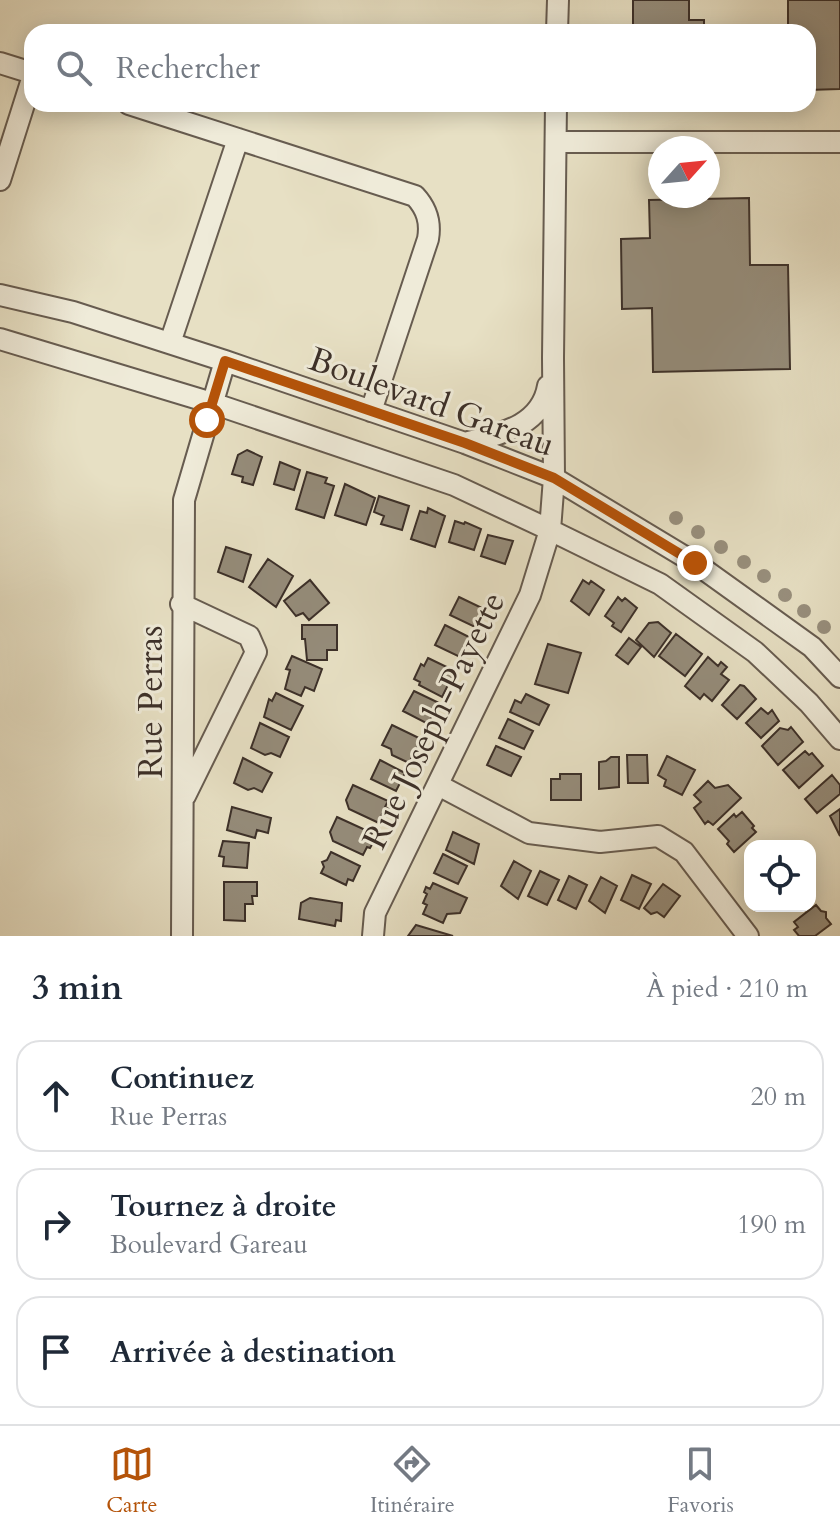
<!DOCTYPE html>
<html lang="fr">
<head>
<meta charset="utf-8">
<style>
	:root { --surface:#fff; --page:#f6f6f7; --text:#1f2937; --muted:#747a83; --line:#e0e1e3; --accent:#b45309 }
	body { margin:0; font-family:Cardo,serif; background:var(--page); color:var(--text) }
	.controls { position:absolute; right:24px; bottom:24px; display:grid; overflow:hidden; border-radius:16px; box-shadow:0 4px 20px #0003 }
	.controls button { width:72px; height:72px; display:grid; place-items:center; padding:0; border:0; border-bottom:2px solid var(--line); background:var(--surface); color:var(--text); font:40px sans-serif }
	.compass { position:absolute; left:648px; top:136px; width:72px; height:72px; border-radius:50%; background:var(--surface); box-shadow:0 4px 20px #0003; rotate:63deg }
	.stop { position:absolute; width:24px; height:24px; margin:-18px; border:6px solid #b45309; border-radius:50%; background:#fff }
	.stop.end { background:#b45309; border-color:#fff; box-shadow:0 2px 8px #0008 }
	.list { margin:0; padding:0; list-style:none }
	h2 { display:flex; justify-content:space-between; align-items:center; height:104px; margin:0; padding:0 32px; font-size:34px }
	h2 small { font-size:26px; font-weight:400; color:var(--muted) }
	.list li { display:grid; grid-template-columns:52px 1fr auto; gap:24px; align-items:center; box-sizing:border-box; height:112px; margin:0 16px 16px; padding:0 16px; border:2px solid var(--line); border-radius:24px }
	.list b { display:block; font-size:30px; white-space:nowrap }
	.list p { margin:0; font-size:26px; white-space:nowrap; color:var(--muted) }
	.list em { font-size:26px; font-style:normal; color:var(--muted) }
	.icon { flex:none; width:44px; height:44px; fill:none; stroke:currentColor; stroke-width:2; stroke-linecap:round; stroke-linejoin:round }
	.map { position:relative; flex:none; width:840px; height:936px; overflow:hidden }
	.search { position:absolute; background:var(--surface); box-shadow:0 4px 20px #0003; left:24px; right:24px; top:24px; height:88px; display:flex; align-items:center; gap:20px; box-sizing:border-box; padding:0 28px; border-radius:24px; color:var(--muted); font-size:30px }
	.sheet { height:488px; background:var(--surface) }
	nav { display:flex; justify-content:space-around; align-items:center; box-sizing:border-box; height:112px; border-top:2px solid var(--line); background:var(--surface); font-size:22px; color:var(--muted) }
	nav a { display:grid; justify-items:center; gap:4px }
	nav .on { color:var(--accent) }
	.map>svg:first-child { display:block }
</style>
</head>
<body>
<div class="map">
<svg width="840" height="936" viewBox="0 0 840 936">
	<rect width="100%" height="100%" fill="#e7e0c4"/>
	<filter id="stains"><feTurbulence type="fractalNoise" baseFrequency=".0025" numOctaves="4"/><feColorMatrix values="0 0 0 0 .2 0 0 0 0 .09 0 0 0 0 .02 0 0 0 .5 -.17"/></filter>
	<radialGradient id="worn" r=".72"><stop offset=".6" stop-color="#630" stop-opacity="0"/><stop offset="1" stop-color="#630" stop-opacity=".3"/></radialGradient>
	<path fill="#958c7a" stroke="#3c3029" stroke-width="2" d="M633,0H689V20H704V32H633Z
		M788,0H840V89L808,90V32H788Z
		M749,198L750,265H788L790,369L653,372L652,308L622,309L621,239L650,238L649,200Z
		M247,450L262,457L253,485L242,482L243,477L232,474L238,455Z
		M280,462L300,470L294,490L274,484Z
		M307,472L327,478L325,483L334,486L324,518L296,509Z
		M345,484L375,498L366,525L335,515Z
		M379,496L409,506L402,530L381,524L384,516L374,512Z
		M428,508L445,516L435,547L411,539L420,511L427,513Z
		M455,521L464,524L465,522L481,529L474,550L449,542Z
		M488,535L513,541L505,564L481,556Z
		M226,547L251,555L243,582L218,572Z
		M268,559L293,576L276,607L249,587Z
		M310,580L329,603L309,620L303,613L296,616L284,601Z
		M583,580L589,584L591,581L604,590L589,615L571,601Z
		M459,597L484,609L475,627L450,615Z
		M618,597L622,601L625,598L637,608L621,632L612,626L614,623L605,616Z
		M658,622L671,633L654,657L636,640L649,623Z
		M302,625H337V650H327V660H307L305,639H302Z
		M445,625L469,637L460,657L435,645Z
		M676,634L702,654L685,676L659,656Z
		M629,638L641,647L628,664L616,655Z
		M548,644L581,653L568,693L535,684Z
		M292,656L322,669L314,691L305,687L301,696L285,689L290,670L286,669Z
		M708,657L718,666L721,662L727,667L721,674L729,680L712,701L704,694L700,699L685,686Z
		M428,658L455,671L442,697L419,685L420,682L414,679L421,664L424,666Z
		M740,685L744,686L756,699L737,719L722,705Z
		M414,691L439,703L428,724L403,711Z
		M276,693L303,706L291,730L264,717L269,699L272,701Z
		M526,694L549,705L539,725L510,712L515,700L521,703Z
		M761,708L768,714L772,710L779,721L761,738L746,723Z
		M508,719L533,731L524,749L499,738Z
		M260,723L289,737L280,757L271,753L265,755L251,748Z
		M392,725L421,739L409,763L392,755L391,749L382,745Z
		M791,727L803,742L778,765L762,746L780,728L788,730Z
		M496,746L521,757L511,776L487,765Z
		M805,751L809,755L812,753L823,766L799,788L783,770Z
		M627,755H647L648,783H628Z
		M667,756L695,770L682,795L664,786L666,780L658,775Z
		M611,757H619V787L599,789V762L606,761Z
		M243,758L272,773L262,792L254,788L248,790L234,783Z
		M380,760L405,773L396,791L371,779Z
		M560,774H581V800H551V779H560Z
		M832,775L840,785V794L817,813L805,799Z
		M708,781L715,788L728,785L741,798L713,825L708,821L705,824L694,808L701,802L694,795Z
		M353,785L388,801L385,807L389,809L386,816L382,814L379,823L349,809L346,800Z
		M232,807L271,818L268,833L257,830L255,838L227,830Z
		M840,809V836L830,816Z
		M742,812L754,826L752,828L756,832L734,852L727,844L729,841L718,829L734,814L736,817Z
		M337,817L372,833L369,839L374,841L370,848L367,847L363,855L333,841L330,832Z
		M453,832L479,844L474,864L446,850Z
		M223,841L249,843L247,868L223,866L224,857L219,856Z
		M331,852L360,866L353,881L348,879L346,885L321,873L324,867L322,862L327,860Z
		M443,854L467,866L458,884L434,873Z
		M514,861L531,871L518,899L501,886Z
		M540,871L559,880L547,905L528,896Z
		M632,875L651,884L639,909L621,900Z
		M569,876L587,885L576,909L558,900Z
		M601,877L617,886L605,913L589,901Z
		M224,882H257V896H252L253,904H245V921L224,920Z
		M433,883L467,898L460,913L447,914L443,923L423,914L427,905L423,903L427,894L424,892L426,887L430,889Z
		M663,884L680,896L664,917L657,912L651,914L644,908Z
		M310,898L342,903L341,921L336,920L335,926L299,919L301,903Z
		M816,905L821,911L826,912V918L831,924L815,936H799L794,930L798,927L794,922Z
		M416,925L453,936H408Z"/>
	<g fill="none" stroke-linecap="round" stroke-linejoin="round">
		<g stroke="#675c50" stroke-width="24">
			<path id="minor" d="M557,32L558,0
				M0,63L32,73
				M129,104L415,196C427,209 431,222 428,239L371,411
				M556,142H840
				M0,180L32,79
				M0,295L73,312L225,361L465,443L554,478L695,563L812,647L840,677
				M0,339L212,403L454,485L550,530L660,584L755,652L809,703L840,739
				M170,343L238,139
				M465,443C499,434 541,427 548,386
				M181,604L249,636L256,652L185,796
				M438,785L529,833L600,842L658,836L684,852L748,936
				M182,936L184,500L225,361
				M373,936L375,913L530,595L550,530L554,478L553,358L556,104"/>
		</g>
		<use href="#minor" stroke="#efebd9" stroke-width="20"/>
	</g>
	<g fill="#988f7d">
		<circle cx="676" cy="518" r="7"/>
		<circle cx="698" cy="532" r="7"/>
		<circle cx="721" cy="547" r="7"/>
		<circle cx="744" cy="562" r="7"/>
		<circle cx="764" cy="576" r="7"/>
		<circle cx="785" cy="595" r="7"/>
		<circle cx="804" cy="611" r="7"/>
		<circle cx="824" cy="627" r="7"/>
	</g>
	<g fill="none" stroke-linecap="round" stroke-linejoin="round">
		<path stroke="#b45309" stroke-width="10" d="M207,420L225,361L465,443L554,478L695,563"/>
	</g>
	<g text-anchor="middle" stroke-width="6" stroke-linejoin="round" paint-order="stroke">
		<g font-size="34" fill="#3c3029" stroke="#efebd9">
			<text transform="translate(432 401) rotate(20)" y="12">Boulevard Gareau</text>
			<text transform="translate(150 702) rotate(-90)" y="12">Rue Perras</text>
			<text transform="translate(433 720) rotate(-64)" y="12">Rue Joseph-Payette</text>
		</g>
	</g>
	<rect width="100%" height="100%" filter="url(#stains)"/>
	<rect width="100%" height="100%" fill="url(#worn)"/>
</svg>
<div class="controls">
<button><svg class="icon" aria-label="locate" viewBox="0 0 24 24"><circle cx="12" cy="12" r="6"/><path d="M12 2v4M12 18v4M2 12h4M18 12h4"/></svg></button>
</div>
<svg class="compass" viewBox="-18 -18 36 36"><path d="M0-13l5 13h-10z" fill="#e53935"/><path d="M0 13l5-13h-10z" fill="#747a83"/></svg>
<div class="stop" style="left:207px;top:420px"></div>
<div class="stop end" style="left:695px;top:563px"></div>
<div class="search"><svg class="icon" aria-label="search" viewBox="0 0 24 24"><circle cx="10" cy="10" r="6"/><path d="M15 15l6 6"/></svg>Rechercher</div>
</div>
<section class="sheet">
<h2>3 min<small>À pied · 210 m</small></h2>
<ul class="list">
<li><svg class="icon" aria-label="ahead" viewBox="0 0 24 24"><path d="M12 20V5M6 11l6-6 6 6"/></svg><div><b>Continuez</b><p>Rue Perras</p></div><em>20 m</em></li>
<li><svg class="icon" aria-label="right" viewBox="0 0 24 24"><path d="M7 20v-9h11M14 6l5 5-5 5"/></svg><div><b>Tournez à droite</b><p>Boulevard Gareau</p></div><em>190 m</em></li>
<li><svg class="icon" aria-label="arrive" viewBox="0 0 24 24"><path d="M6 21V4h12l-3 4 3 4H6"/></svg><div><b>Arrivée à destination</b></div></li>
</ul>
</section>
<nav>
<a class="on"><svg class="icon" aria-label="map" viewBox="0 0 24 24"><path d="M3 6l6-2 6 2 6-2v14l-6 2-6-2-6 2zM9 4v14M15 6v14"/></svg>Carte</a>
<a><svg class="icon" aria-label="directions" viewBox="0 0 24 24"><path d="M12 3l9 9-9 9-9-9zM9 14v-3h6M13 9l2 2-2 2"/></svg>Itinéraire</a>
<a><svg class="icon" aria-label="saved" viewBox="0 0 24 24"><path d="M7 4h10v16l-5-4-5 4z"/></svg>Favoris</a>
</nav>
</body>
</html>
